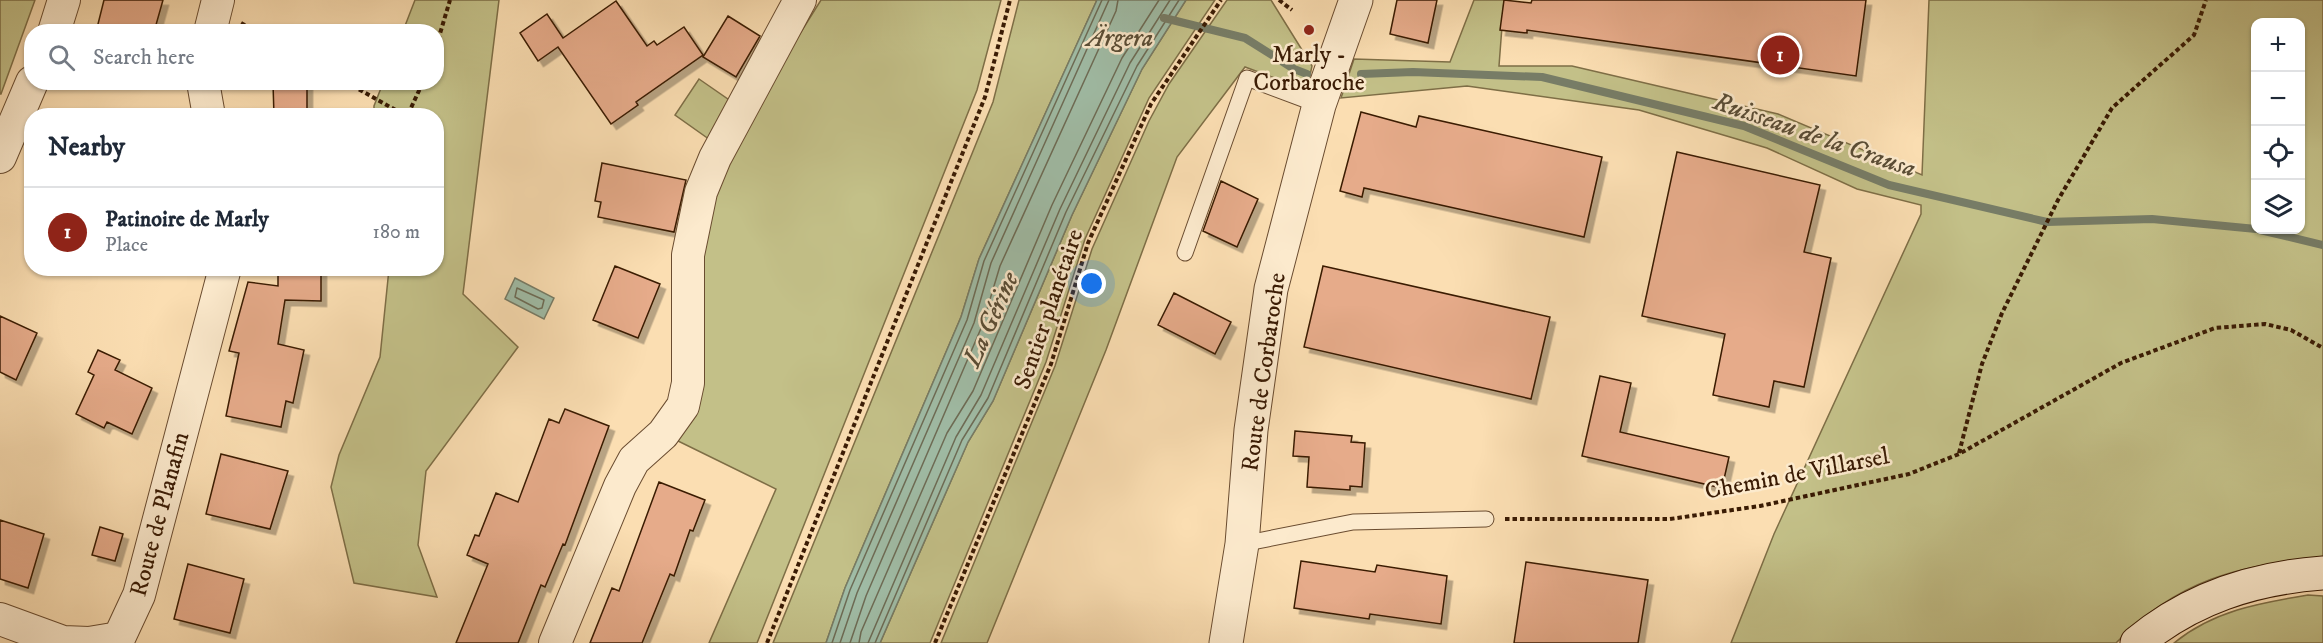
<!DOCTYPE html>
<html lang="en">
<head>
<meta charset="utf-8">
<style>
	:root { --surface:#fff; --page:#f6f6f7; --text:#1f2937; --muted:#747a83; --line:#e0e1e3; --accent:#8f2418 }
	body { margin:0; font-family:"IM FELL DW Pica",serif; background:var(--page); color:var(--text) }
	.controls { position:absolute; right:18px; top:18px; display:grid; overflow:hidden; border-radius:12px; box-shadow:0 2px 4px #0004 }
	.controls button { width:54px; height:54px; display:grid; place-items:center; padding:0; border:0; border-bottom:2px solid var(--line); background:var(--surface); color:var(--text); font:30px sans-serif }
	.you { position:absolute; left:1092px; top:284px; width:21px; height:21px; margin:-15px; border:4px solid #fff; border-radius:50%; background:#1a73e8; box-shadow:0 0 0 9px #1a73e833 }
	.badge { display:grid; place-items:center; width:39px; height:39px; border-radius:50%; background:var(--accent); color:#fff; font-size:20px; font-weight:700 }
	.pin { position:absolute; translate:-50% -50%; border:3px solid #fff; box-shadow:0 2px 6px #0006 }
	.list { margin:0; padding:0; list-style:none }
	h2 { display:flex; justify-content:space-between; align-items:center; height:78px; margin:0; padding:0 24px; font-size:26px }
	h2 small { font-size:20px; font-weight:400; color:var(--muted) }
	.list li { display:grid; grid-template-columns:39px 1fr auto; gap:18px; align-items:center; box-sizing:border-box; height:90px; padding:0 24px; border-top:2px solid var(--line) }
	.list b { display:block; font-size:22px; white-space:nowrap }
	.list p { margin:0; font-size:20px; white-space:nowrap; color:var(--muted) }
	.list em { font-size:20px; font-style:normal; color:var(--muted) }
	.icon { flex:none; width:33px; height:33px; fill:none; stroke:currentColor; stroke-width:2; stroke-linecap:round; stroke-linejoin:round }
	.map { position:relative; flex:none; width:2323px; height:643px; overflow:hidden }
	.search { position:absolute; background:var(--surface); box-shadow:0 2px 4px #0004; left:24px; top:24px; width:420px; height:66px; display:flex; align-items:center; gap:15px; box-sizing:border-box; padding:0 21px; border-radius:24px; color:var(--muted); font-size:22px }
	.panel { position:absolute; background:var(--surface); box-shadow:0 2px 4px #0004; left:24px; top:108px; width:420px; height:168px; border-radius:24px }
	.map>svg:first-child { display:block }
</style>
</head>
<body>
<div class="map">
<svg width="2323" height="643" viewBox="0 0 2323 643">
	<defs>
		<filter id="shadow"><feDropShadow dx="5.5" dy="5.5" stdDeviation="0" flood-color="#0004"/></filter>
	</defs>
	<rect width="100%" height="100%" fill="#fbdeb2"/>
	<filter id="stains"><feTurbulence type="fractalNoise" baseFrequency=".00333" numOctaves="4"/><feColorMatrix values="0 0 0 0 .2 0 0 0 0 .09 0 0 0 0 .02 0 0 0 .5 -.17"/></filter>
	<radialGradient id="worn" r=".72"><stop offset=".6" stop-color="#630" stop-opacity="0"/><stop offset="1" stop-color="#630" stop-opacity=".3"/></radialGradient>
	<path fill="#c3c088" stroke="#7e6e46" stroke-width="1.5" fill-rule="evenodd" d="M0,0H35L1,94H0Z
		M415,0H499L463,294L518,347L426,471L418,545L437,597L354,583L331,487L339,455L380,357L389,269L436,268V116L374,115V106L383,83L436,82V32L403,31Z
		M821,0H1001L977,90L757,643H709L776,489L676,440L698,255L710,192L762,94Z
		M1019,0H1097L979,259L961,317L845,588L826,643H773L993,102Z
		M1186,0H1215L1149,98L1085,239L1046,362L930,643H880L968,442L993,401L1072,215L1142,69Z
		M1227,0H1271L1312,66L1307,90L1245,67L1177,157L1106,350L987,643H941L1055,366L1092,249L1149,121L1169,84Z
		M1474,0H1504L1499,66H1572L1778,114L1922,175L1929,0H2323V558C2239,564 2176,581 2116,643H1731L1774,534L1921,214V205L1857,189L1767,148L1639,110L1467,86L1341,98L1354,59L1450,62ZM2256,22H2300V230H2256Z
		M699,79L735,104L713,142L675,115Z
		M2308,595L2323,596V643H2174C2213,611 2259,603 2308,595Z"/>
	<path fill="#a0bda7" stroke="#777c66" stroke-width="1.5" d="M1097,0H1186L1142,69L1072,215L993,401L968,442L880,643H826L845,588L961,317L979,259Z
		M515,278L554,298L544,319L505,299Z"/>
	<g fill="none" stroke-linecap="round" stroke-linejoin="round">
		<path stroke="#6d6c56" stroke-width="1.5" d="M517,288L544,300L542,308L538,309L515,297Z
			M832,643L850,590L967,320L984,261L1102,0
			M840,643L857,593L974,323L991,263L1109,0
			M850,643L866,596L982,326L1000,266L1116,11L1118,0
			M859,643L861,632L947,433L973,391L1052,205L1122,58L1159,0
			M868,643L956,437L981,395L1060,209L1130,63L1170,0
			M875,643L962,440L988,398L1066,212L1137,66L1179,0"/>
		<path stroke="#777c66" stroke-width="8" d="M1164,18L1245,38L1294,69L1307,74
			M1361,74L1413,72L1542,77L1744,126L1889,185L2047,222L2152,219L2256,229
			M2260,230L2323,245"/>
	</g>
	<path fill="#e6ab8a" stroke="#3a1b04" stroke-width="1.5" filter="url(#shadow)" d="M104,0H163L154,32H96Z
		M1397,0H1437L1428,43L1390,34Z
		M1504,0L1531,3L1532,0H1866L1856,76L1527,30V33L1500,30Z
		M616,1L647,46L654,41L657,45L684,27L703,55L636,102L638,105L611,124L558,47L538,61L520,33L547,14L563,38Z
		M728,16L760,36L736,77L703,57Z
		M307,82V116H274L273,83Z
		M1361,112L1416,127L1419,116L1602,157L1584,237L1364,188L1362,197L1340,191Z
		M1677,152L1820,185L1804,252L1831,258L1804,387L1774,381L1769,407L1713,395L1725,334L1642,316Z
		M602,163L686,180L674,232L598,217L601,202L595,201Z
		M1221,181L1258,199L1237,247L1203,231Z
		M615,266L660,284L638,338L593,320Z
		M1323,266L1550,317L1531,399L1304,347Z
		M278,268H321V301L285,300L278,344L304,350L293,403L286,401L281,427L226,416L239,353L229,351L248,282L278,286Z
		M1174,293L1231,322L1215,354L1158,325Z
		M0,316L37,333L16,380L0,372Z
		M98,350L120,360L115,370L152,388L132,434L107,422L104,428L76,414L94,375L88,372Z
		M1600,376L1631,383L1620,432L1729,457L1722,488L1582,456Z
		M565,409L609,426L565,545L563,544L545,587L541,585L518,643H456L488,564L467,555L475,535L479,536L496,493L518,502L549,419L559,423Z
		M1295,431L1352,436L1351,442L1365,443L1362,487L1350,486V490L1307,487L1309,457L1293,456Z
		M221,454L288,471L270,529L206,514Z
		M659,482L705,500L693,531L690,530L674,576L670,574L642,643H590L612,588L619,591Z
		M0,520L44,534L28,588L0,579Z
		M100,527L123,534L115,561L92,555Z
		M1301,561L1375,572L1377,565L1447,576L1441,624L1370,614L1369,619L1294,608Z
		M1526,562L1648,580L1638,643H1514Z
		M188,564L244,579L230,633L174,619Z"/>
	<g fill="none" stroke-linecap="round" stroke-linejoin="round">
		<g stroke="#6a4c30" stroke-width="17">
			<path id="service" d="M1185,253L1247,78L1319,105
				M1242,544L1353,522L1486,519"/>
		</g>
		<g stroke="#6a4c30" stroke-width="34">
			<path id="minor" d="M54,32L64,0
				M210,32L218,0
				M203,82L209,116
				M0,157L32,82
				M0,619L63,642L89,643L119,638L139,595L225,268
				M555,643L620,486L634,460L663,434L683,406L688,383V255L701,192L715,158L800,0"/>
		</g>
		<g stroke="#6a4c30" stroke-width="35">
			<path id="tertiary" d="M1226,643L1242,544L1251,430L1271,289L1319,105L1356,0"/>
		</g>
		<g stroke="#3a1b04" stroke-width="35">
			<path id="secondary" d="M2137,643C2191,598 2253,578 2323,573"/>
		</g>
		<path stroke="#3a1b04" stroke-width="4" stroke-dasharray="4.5 3" stroke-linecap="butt" d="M1279,0L1292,10
			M241,23L256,32
			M436,47L450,0
			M346,82L399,112L410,110L423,82
			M1959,453L1982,364L2002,313L2058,200L2112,108L2194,35L2206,0
			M1505,519H1670L1760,506L1909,474L1959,454L2121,363L2215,328L2265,324L2291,330L2323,348
			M767,643L985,97L1010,0
			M935,643L1051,364L1088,243L1151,104L1221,0"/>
		<use href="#service" stroke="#fceacd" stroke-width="15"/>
		<use href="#minor" stroke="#fceacd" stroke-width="32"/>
		<use href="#tertiary" stroke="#fceacd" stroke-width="33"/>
		<use href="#secondary" stroke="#fceacd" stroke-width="33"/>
	</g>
	<circle fill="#8f2418" stroke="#fceacd" stroke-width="2" cx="1309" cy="30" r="6"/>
	<g text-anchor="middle" stroke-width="5" stroke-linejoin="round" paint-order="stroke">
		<g font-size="24" fill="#3a1b04" stroke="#fceacd">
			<text x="1309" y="62">Marly -<tspan x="1309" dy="28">Corbaroche</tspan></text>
		</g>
		<g font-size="24" fill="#3a1b04" stroke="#fceacd">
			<text transform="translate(1048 309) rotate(-71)" y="8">Sentier planétaire</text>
			<text transform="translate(1263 372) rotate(-82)" y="8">Route de Corbaroche</text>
			<text transform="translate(1797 473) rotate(-11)" y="8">Chemin de Villarsel</text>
			<text transform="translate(159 514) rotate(-75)" y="8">Route de Planafin</text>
		</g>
		<g font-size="26" font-style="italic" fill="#594c35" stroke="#fceacd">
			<text x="1120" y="46">Ärgera</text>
			<text transform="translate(1815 134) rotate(19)" y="9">Ruisseau de la Crausa</text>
			<text transform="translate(990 319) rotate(-66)" y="9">La Gérine</text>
		</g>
	</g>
	<rect width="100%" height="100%" filter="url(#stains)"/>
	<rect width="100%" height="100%" fill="url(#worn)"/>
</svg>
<div class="controls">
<button>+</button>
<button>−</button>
<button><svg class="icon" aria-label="locate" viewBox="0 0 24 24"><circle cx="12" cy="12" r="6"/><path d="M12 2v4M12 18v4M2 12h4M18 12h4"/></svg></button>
<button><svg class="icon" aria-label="layers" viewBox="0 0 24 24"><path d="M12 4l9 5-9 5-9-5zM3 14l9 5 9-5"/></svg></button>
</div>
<div class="you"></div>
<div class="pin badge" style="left:1780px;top:55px">1</div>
<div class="search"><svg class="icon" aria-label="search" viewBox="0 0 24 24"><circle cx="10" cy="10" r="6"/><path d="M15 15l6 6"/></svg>Search here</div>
<section class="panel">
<h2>Nearby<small></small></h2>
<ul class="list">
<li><span class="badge">1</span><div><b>Patinoire de Marly</b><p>Place</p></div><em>180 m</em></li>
</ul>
</section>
</div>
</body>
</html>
